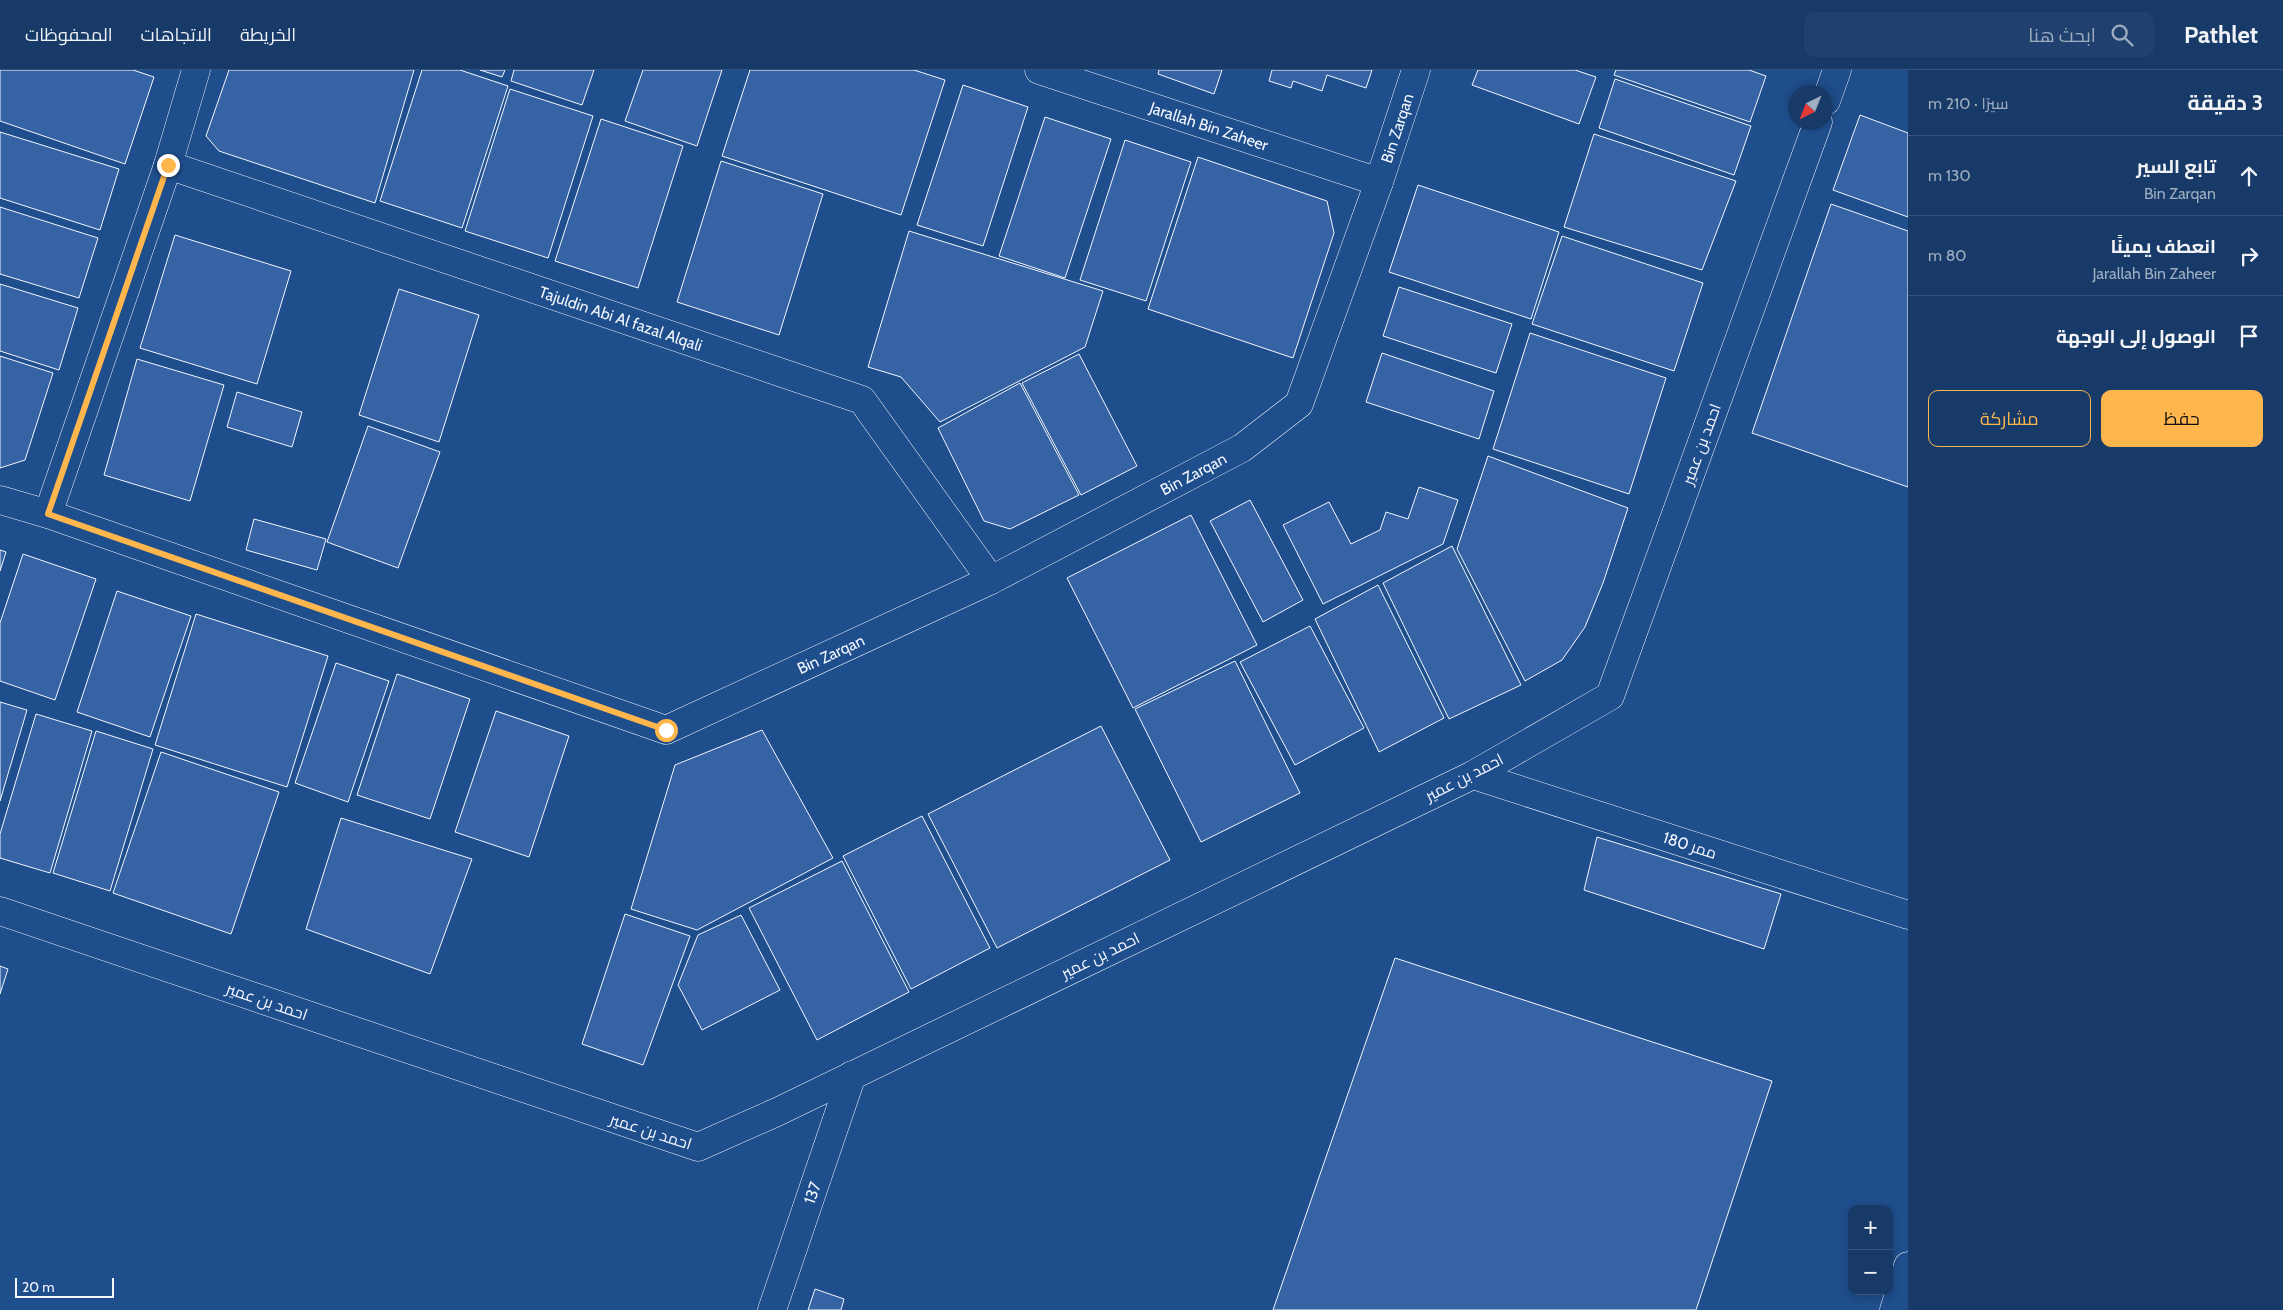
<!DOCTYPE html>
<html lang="ar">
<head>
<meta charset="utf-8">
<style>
	:root { --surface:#173a69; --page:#20416f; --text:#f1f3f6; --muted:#9eadc0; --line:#36547d; --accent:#ffb74d }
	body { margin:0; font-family:Cabin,Cairo,sans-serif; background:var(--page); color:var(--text); direction:rtl }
	.controls { position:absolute; right:15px; bottom:15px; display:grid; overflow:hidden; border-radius:10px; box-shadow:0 2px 8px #0003 }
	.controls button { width:45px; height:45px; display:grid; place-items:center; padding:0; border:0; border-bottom:1px solid var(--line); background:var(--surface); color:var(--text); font:25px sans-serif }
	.compass { position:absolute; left:1788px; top:15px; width:45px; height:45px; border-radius:50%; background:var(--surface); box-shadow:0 2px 8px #0003; rotate:223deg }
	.scale { position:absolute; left:15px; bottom:12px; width:99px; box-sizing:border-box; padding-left:5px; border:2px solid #f2f6ff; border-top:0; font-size:14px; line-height:18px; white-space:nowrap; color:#f2f6ff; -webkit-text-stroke:4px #1f4e8c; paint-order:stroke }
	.stop { position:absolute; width:15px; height:15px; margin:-11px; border:4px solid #ffb74d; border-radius:50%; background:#fff }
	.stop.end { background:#ffb74d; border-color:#fff; box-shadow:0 1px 5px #0008 }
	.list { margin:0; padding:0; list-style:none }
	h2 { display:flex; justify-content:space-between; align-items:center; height:65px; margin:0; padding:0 20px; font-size:21px }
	h2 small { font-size:16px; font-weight:400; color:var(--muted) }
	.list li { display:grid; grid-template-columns:32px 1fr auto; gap:15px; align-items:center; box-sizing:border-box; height:80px; padding:0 20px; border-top:1px solid var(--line) }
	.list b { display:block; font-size:19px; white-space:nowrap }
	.list p { margin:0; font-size:16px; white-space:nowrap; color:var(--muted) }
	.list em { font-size:16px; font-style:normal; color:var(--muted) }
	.actions { display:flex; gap:10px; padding:15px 20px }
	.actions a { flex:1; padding:11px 0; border:1px solid var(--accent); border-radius:10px; text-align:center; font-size:18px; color:var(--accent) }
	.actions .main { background:var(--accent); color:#111 }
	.icon { flex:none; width:28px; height:28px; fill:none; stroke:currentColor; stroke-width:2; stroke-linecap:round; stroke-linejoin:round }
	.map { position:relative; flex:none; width:1908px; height:1240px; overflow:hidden; direction:ltr }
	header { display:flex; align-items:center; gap:30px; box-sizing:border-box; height:70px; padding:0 25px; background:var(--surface); border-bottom:1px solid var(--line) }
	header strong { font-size:24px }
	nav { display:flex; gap:28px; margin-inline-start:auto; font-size:18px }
	.search { width:350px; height:45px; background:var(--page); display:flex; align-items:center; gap:12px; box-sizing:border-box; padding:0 18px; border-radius:10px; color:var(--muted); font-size:19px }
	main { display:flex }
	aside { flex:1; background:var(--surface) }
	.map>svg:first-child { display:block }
</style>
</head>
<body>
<header>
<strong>Pathlet</strong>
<div class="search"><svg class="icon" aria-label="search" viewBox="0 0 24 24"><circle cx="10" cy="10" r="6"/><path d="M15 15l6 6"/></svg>ابحث هنا</div>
<nav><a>الخريطة</a><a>الاتجاهات</a><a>المحفوظات</a></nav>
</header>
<main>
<aside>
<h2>3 دقيقة<small>سيرًا · 210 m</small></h2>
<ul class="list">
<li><svg class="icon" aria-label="ahead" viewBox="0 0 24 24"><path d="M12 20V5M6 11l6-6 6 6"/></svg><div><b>تابع السير</b><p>Bin Zarqan</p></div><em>130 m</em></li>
<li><svg class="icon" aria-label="right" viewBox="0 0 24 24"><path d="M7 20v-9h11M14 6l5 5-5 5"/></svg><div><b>انعطف يمينًا</b><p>Jarallah Bin Zaheer</p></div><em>80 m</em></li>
<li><svg class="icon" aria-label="arrive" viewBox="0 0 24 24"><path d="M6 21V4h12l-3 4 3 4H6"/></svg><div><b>الوصول إلى الوجهة</b></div></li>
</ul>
<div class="actions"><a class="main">حفظ</a><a>مشاركة</a></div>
</aside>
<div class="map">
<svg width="1908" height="1240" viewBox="0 0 1908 1240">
	<rect width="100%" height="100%" fill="#1f4e8c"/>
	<path fill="#3563a3" stroke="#f2f6ff" d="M0,0H133L154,7L125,94L0,51Z
		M229,0H414L375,133L219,81L206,66Z
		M422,0H460L508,16L462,158L380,131Z
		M480,0H505L502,7Z
		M514,0H594L582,35L511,11Z
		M643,0H722L697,76L625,51Z
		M750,0H914L945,10L901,145L722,86Z
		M1159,0H1222L1214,24L1158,4Z
		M1272,0H1372L1366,18L1327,5L1322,21L1293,11L1291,18L1269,11Z
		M1478,0H1575L1596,7L1579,54L1472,15Z
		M1616,0H1749L1766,6L1750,52L1614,5Z
		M1615,9L1751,56L1734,105L1599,58Z
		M963,15L1028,37L983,176L917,155Z
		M510,19L593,46L548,188L465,161Z
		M1860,45L1908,63V147L1833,120Z
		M1045,47L1111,69L1065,208L999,186Z
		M601,49L683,76L638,218L555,191Z
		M0,62L119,99L100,160L0,128Z
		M1594,64L1736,111L1702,200L1564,157Z
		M1125,70L1191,92L1146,231L1080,210Z
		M1198,87L1327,131L1334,163L1293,288L1148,239Z
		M721,91L823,124L779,265L677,232Z
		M1418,115L1559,162L1531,249L1389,202Z
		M1831,134L1908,161V417L1752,363Z
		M0,137L98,168L79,228L0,204Z
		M909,161L1103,221L1085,277L940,352L901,307L868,297Z
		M175,165L291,201L257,314L140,278Z
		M1562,166L1703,213L1674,301L1532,254Z
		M0,214L78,238L59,300L0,281Z
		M1399,217L1512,254L1496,303L1383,266Z
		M399,219L479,245L439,372L359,345Z
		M1530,263L1666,308L1629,424L1493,379Z
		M1382,283L1494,321L1479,369L1366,332Z
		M1079,284L1137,396L1081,425L1022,313Z
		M0,286L53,303L25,390L0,398Z
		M137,289L224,315L190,431L104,405Z
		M1020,313L1079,425L1010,459L984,451L938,358Z
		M237,322L302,342L292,377L227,357Z
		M368,356L440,382L398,498L327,472Z
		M1488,386L1628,438L1603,513L1585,557L1562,590L1525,611L1457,479Z
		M1419,417L1458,430L1443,474L1323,534L1283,455L1329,432L1351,474L1380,460L1386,442L1408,449Z
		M1250,430L1303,530L1263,552L1210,451Z
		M1191,445L1257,575L1133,638L1067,508Z
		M254,449L326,469L317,500L246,480Z
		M1452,476L1521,615L1449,649L1383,513Z
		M0,480L6,482L0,501Z
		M23,484L96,509L55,630L0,611V553Z
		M1378,515L1444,648L1379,682L1315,549Z
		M117,521L191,546L150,667L77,642Z
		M196,544L328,586L287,717L155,675Z
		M1310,556L1364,658L1295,695L1240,592Z
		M1235,591L1300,723L1201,772L1135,639Z
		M336,593L389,611L348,732L295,713Z
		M397,604L470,629L430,749L357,725Z
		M0,632L27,640L0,731Z
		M496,641L569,666L529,787L455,762Z
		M36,644L92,661L50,803L0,788V764Z
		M1101,656L1170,790L997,878L928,744Z
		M762,660L833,788L697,860L631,839L675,695Z
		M96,661L153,679L110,821L53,803Z
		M161,682L279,722L231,864L113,823Z
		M922,746L990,878L911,919L843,786Z
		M341,748L472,789L430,904L306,859Z
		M1597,767L1781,824L1764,879L1584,820Z
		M842,791L909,922L817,970L749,838Z
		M625,844L690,866L643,995L582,974Z
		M741,845L780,920L702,960L678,915L698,865Z
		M1395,888L1772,1011L1696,1240H1273Z
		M0,896L8,899L0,924Z
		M815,1219L844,1229L841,1240H808Z"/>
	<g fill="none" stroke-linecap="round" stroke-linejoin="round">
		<g stroke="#f2f6ff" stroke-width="29">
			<g id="street">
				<path id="s1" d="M1039,0L1379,112"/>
				<path d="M1826,31L1837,0"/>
				<path id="s2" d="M168,95L862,330L991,510"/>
				<path id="s3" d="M0,430L48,444L666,660L991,510L1242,378L1299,334L1379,112L1416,0"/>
				<path d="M48,444L168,95L196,0"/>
				<path d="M1473,705L1908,845"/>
				<path d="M0,841L698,1077L777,1042L1473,705L1610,626L1818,52"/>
				<path id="s4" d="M772,1240L852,1005"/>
			</g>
		</g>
		<g stroke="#f2f6ff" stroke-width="29">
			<path id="primary" d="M1894,1240L1908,1196"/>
		</g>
		<use href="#street" stroke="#1f4e8c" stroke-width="28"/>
		<use href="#primary" stroke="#1f4e8c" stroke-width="28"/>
	</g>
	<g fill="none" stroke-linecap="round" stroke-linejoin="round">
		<path stroke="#ffb74d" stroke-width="6" d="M168,95L48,444L666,660"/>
	</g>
	<g text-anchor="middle" stroke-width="4" stroke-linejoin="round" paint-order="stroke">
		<g font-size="16" fill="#f2f6ff" stroke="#1f4e8c">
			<text dy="6" stroke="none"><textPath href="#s1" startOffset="179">Jarallah Bin Zaheer</textPath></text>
			<text dy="6" stroke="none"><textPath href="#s3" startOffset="1711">Bin Zarqan</textPath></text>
			<text dy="6" stroke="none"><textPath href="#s2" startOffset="478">Tajuldin Abi Al fazal Alqali</textPath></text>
			<text transform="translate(1701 374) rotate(-70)" y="6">احمد بن عمير</text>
			<text dy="6" stroke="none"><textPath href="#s3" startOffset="1291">Bin Zarqan</textPath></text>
			<text dy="6" stroke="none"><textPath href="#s3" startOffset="886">Bin Zarqan</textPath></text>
			<text transform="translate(1464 707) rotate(-27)" y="6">احمد بن عمير</text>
			<text transform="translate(1690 775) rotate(18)" y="6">ممر 180</text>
			<text transform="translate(1100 885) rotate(-26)" y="6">احمد بن عمير</text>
			<text transform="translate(267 931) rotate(19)" y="6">احمد بن عمير</text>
			<text transform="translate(651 1061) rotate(18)" y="6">احمد بن عمير</text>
			<text dy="6" stroke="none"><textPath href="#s4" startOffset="124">137</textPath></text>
		</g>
	</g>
</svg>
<div class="controls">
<button>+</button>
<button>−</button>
</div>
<svg class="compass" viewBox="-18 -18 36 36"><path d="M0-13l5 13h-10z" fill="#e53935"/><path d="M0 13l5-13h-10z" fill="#9eadc0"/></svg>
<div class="scale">20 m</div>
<div class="stop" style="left:666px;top:660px"></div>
<div class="stop end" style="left:168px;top:95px"></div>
</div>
</main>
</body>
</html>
